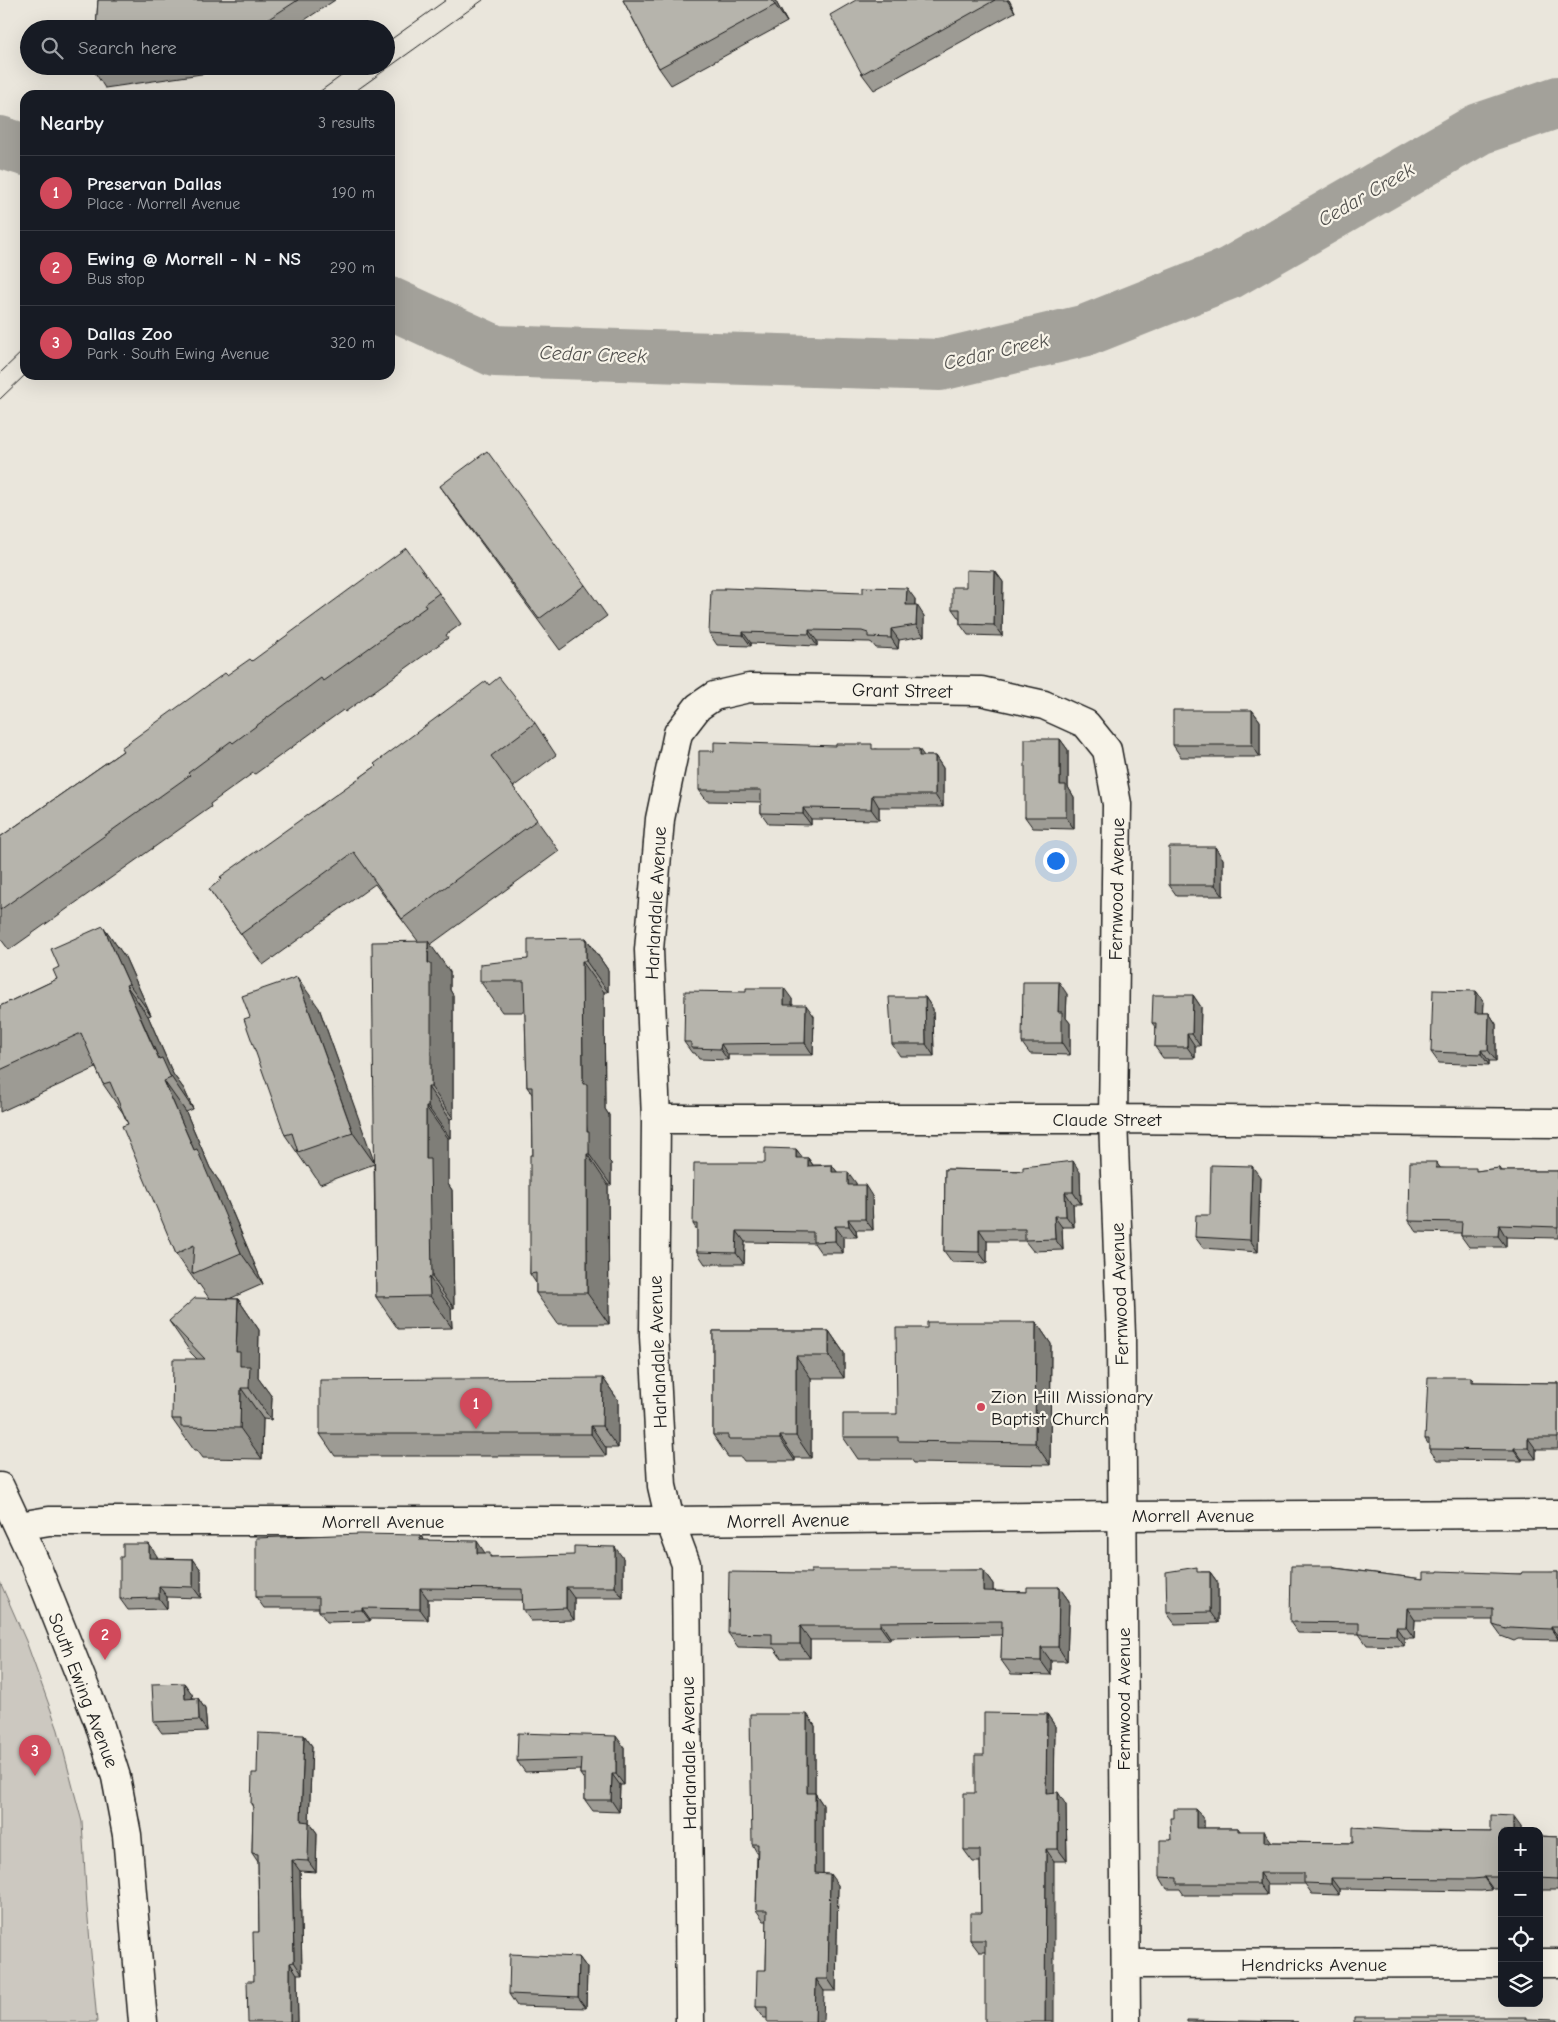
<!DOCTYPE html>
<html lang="en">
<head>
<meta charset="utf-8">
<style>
	:root { --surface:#171b24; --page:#20242c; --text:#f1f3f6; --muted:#9ea1a6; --line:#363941; --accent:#d1495b }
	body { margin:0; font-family:"Comic Neue",sans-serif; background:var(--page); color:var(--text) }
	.controls { position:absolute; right:15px; bottom:15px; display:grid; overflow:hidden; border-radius:10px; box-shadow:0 5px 20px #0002 }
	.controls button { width:45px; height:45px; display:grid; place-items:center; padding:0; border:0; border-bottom:1px solid var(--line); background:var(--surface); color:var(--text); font:25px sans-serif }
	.you { position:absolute; left:1055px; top:860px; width:18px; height:18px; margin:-12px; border:4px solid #fff; border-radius:50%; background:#1a73e8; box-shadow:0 0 0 8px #1a73e833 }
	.badge { display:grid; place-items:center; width:32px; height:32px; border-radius:50%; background:var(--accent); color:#fff; font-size:16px; font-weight:700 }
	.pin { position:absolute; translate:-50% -41px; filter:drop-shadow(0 1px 2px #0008) }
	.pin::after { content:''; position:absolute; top:26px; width:18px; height:15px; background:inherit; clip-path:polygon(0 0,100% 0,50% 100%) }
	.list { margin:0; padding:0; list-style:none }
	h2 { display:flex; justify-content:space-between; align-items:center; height:65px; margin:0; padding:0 20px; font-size:21px }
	h2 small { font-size:16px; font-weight:400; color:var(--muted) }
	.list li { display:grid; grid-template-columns:32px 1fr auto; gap:15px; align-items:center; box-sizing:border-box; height:75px; padding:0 20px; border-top:1px solid var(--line) }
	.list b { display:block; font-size:19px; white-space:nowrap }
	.list p { margin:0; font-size:16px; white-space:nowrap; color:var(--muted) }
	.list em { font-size:16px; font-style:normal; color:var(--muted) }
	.icon { flex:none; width:28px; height:28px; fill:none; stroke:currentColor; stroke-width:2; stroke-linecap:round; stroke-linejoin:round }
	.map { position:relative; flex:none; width:1558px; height:2022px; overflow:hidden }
	.search { position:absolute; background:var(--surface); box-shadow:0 5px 20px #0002; left:20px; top:20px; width:375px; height:55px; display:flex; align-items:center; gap:12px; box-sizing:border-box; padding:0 18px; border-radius:28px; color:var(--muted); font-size:19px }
	.panel { position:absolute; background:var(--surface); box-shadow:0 5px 20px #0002; left:20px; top:90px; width:375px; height:290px; border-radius:15px }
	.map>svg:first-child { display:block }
</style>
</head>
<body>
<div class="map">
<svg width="1558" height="2022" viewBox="0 0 1558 2022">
	<rect width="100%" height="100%" fill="#eae6dc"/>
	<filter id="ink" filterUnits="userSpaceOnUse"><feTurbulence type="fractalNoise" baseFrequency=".02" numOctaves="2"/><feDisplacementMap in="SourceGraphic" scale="10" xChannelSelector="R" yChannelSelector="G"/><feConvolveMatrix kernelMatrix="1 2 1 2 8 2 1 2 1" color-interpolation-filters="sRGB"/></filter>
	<g filter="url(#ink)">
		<path fill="#ccc8c0" stroke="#74726e" d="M0,1582L26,1641L58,1730L82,1822L87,1907L97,2022H0Z"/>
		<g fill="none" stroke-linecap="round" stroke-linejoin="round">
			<path stroke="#a3a19a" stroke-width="52" d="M0,142L25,150
				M390,303L495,351L940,365L1087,330L1230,273L1479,129L1558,102"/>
			<g stroke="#1c1c1c" stroke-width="31">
				<path id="minor" d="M656,1119H1113L1558,1123
					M1539,1963H1558
					M1126,1964L1502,1963
					M690,2022L686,1564L670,1521L662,1486L654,1336L656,1119L649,950L660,819L678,733L698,707L714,696L749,688L981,691L1044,705L1086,724L1107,750L1117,804L1113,1119L1121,1335L1126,2022"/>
			</g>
			<g stroke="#1c1c1c" stroke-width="31">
				<path id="tertiary" d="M0,1487L34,1560L99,1723L116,1777L127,1835L143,2022
					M19,1526L49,1521H670L1122,1516L1558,1514"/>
			</g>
			<use href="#minor" stroke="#f7f3e8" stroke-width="28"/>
			<use href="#tertiary" stroke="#f7f3e8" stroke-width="28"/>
			<path stroke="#1c1c1c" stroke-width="1" d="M386,43L446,0
				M315,95L355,66
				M350,95L483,0
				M0,373L25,349
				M0,399L25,375"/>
		</g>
		<path fill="#9d9b94" stroke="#1c1c1c" d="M98,0H335L291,29H96Z
			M623,0H775L787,22L671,85L659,68Z
			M856,0H1009L1015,12L874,90L862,74Z
			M94,66H215V72L105,88L94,71Z
			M440,486L585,585L607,616L560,650L462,517Z
			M995,571L1003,582L1002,636L968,635L960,624V620L952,609L966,587Z
			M439,593L461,624L446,635L448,638L345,712L343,710L255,774L253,773L210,804L211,807L9,950L0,938V837L123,751L252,661Z
			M915,599V605L924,616V636L899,640L898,649L876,648L872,643L870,642L817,641V646L751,643V646L717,645L709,633Z
			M489,685L535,723L556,755L513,787L559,851L430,945L450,972V990L453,995V1118L450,1119V1138H448V1184L452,1190L454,1308H451L452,1328L398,1329L376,1297L374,1164L320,1184L308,1166L307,1167L285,1135L319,1008L374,1163L418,941L375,884L263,965L209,889L376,766Z
			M1252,710L1260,721V757H1181L1173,745Z
			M1060,739L1068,750V787L1074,797V829L1033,828L1025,817Z
			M876,749L924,756H935L943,768V807H879V820L811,819V825L769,824L761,813V802L707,801L699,790Z
			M1215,847L1223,859V896H1177L1169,885Z
			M103,926L125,957L151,1015L148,1016L173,1074L184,1089L193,1109L186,1112L210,1168L219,1181L263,1284L229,1299H238L259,1330L258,1378L272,1397L271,1420L263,1419L262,1459L203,1458L197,1450H194L172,1419L197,1359L191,1353L169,1321L209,1298L199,1284L198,1285L176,1254L128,1124L123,1113L103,1084L96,1068L0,1112V1006L57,979L59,967Z
			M586,938L608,970V992H604L605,1109L609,1115V1161L611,1163V1185H608L609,1324H558L536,1293V1283L530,1274L533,1155L532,1094L527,1087L525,1012H502L480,981L528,959Z
			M1476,991L1484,1002L1483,1013H1489L1496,1024V1061H1489V1065L1439,1063L1431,1052Z
			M1067,994L1066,1018L1070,1023V1055L1030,1054L1022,1043Z
			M1193,995L1201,1007L1200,1046H1195V1058H1163L1155,1047L1156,1028L1152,1023Z
			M925,997L933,1009L934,1056H900L892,1044Z
			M792,999V1005L814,1016L813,1055H728V1060L699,1059L695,1053H692L684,1042Z
			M796,1149L803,1158H808L813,1165H832L837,1172L856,1183V1185L872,1196L873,1230H856L857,1237H843V1253H821L814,1243L745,1242L744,1264H705L697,1252V1230L693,1224L765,1163Z
			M1440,1168L1477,1171L1499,1168L1501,1171H1558V1238L1506,1237V1247H1469L1461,1236V1233L1417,1232L1409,1221Z
			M945,1169L1080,1172L1081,1204H1073L1074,1227H1062L1063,1250L1033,1251L1025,1241H987V1263L952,1262L944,1251Z
			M1260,1177L1258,1252L1203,1248L1195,1237L1210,1215Z
			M1036,1322L1051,1344L1050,1465L914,1463L911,1459H858L843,1437L897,1414L927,1328Z
			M713,1331H829L844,1353V1378H811V1458H795V1461H744L741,1457H728L713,1435Z
			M1471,1377L1474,1382L1558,1383V1449H1536V1459H1522V1461L1437,1460L1429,1449V1445L1425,1439Z
			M603,1378L618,1400V1448H606V1456H335L320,1434Z
			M420,1535L424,1540L485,1553L492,1557L623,1558V1598H574V1620L531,1621L523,1610V1600L428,1599V1620L370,1619V1621L327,1622L319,1611V1608H264L256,1597Z
			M157,1556V1558L193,1559L201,1570V1598L167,1597V1609L128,1610L120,1599Z
			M1334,1566L1335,1568L1423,1579L1558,1572V1640L1518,1639L1514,1641L1501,1636L1493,1625V1620H1415L1414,1638H1404V1646L1367,1645L1359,1634L1298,1633L1290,1622Z
			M983,1570L993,1584V1591L1027,1592L1059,1587L1069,1601L1067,1661H1051V1675L1011,1674L1001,1660L1002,1635L890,1637V1640H810V1658H781L774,1648L738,1647L728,1633L811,1573Z
			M1201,1572H1210L1218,1583V1623L1175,1624L1167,1613Z
			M184,1683L192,1694L193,1698H198L205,1709L207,1731L162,1733L154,1722Z
			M807,1714L815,1726V1793L823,1805V1873L838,1885L836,1991H824L767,2018H764L756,2007L766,1970L767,1921H764L756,1910L757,1853L752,1844Z
			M1047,1714L1055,1726L1054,1793L1066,1805L1067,1861H1054L985,1952H979L970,1940L981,1913L980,1862H973L964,1850L975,1793Z
			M304,1735L312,1746L309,1822L317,1833L316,1872L300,1871L302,1974H297L298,2022L254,1981L259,1932L258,1862L252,1853L253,1807L251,1804L257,1773Z
			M624,1747V1785H620L619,1812L593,1811L585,1800V1781L580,1774V1770L525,1772L517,1761Z
			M1174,1818L1204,1820V1828H1238L1240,1831L1272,1842L1353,1843L1412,1831L1491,1832L1521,1827V1831H1502V1888H1492V1890L1481,1891L1339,1889V1895L1312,1894L1305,1884H1267V1895H1184L1180,1889H1167L1160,1877L1171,1840Z
			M1539,1836H1540L1558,1837V1890H1539Z
			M579,1957L587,1968L586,2008L517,2006L509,1994Z"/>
		<path fill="#7f7e78" stroke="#1c1c1c" d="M772,0H775L787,22L775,5Z
			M1007,0H1009L1015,12Z
			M267,20L273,29H267Z
			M211,66H215V72Z
			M995,571L1003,582L1002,636L994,625Z
			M907,588L915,599L914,616L906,605Z
			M917,605L924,616V636L916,625Z
			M891,629L899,640L898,649L891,638Z
			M809,630L817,641V646L809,634Z
			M743,632L751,643V646L743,635Z
			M1252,710L1260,721V757L1252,745Z
			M1060,739L1068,750V787L1074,797V829L1066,817L1060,785Z
			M919,749L927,760L919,756Z
			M935,756L943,768V807L935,795Z
			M872,795L879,807V820L871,809Z
			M803,808L811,819V825L803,814Z
			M1215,847L1223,859V896L1215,885Z
			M103,926L125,957L151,1015L129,984Z
			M586,938L608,970V992L586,961Z
			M428,941L450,972V990L453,995V1118L431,1087Z
			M582,961L604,992L605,1109L609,1115V1161L611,1163V1185L589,1154L583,1084Z
			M297,977L319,1008L375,1164L353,1133Z
			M1059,982L1067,994L1066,1018L1070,1023V1055L1062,1043L1058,1012Z
			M126,985L148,1016L173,1074L184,1089L193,1109L159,1059Z
			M784,988L792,999V1016L784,1005Z
			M1476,991L1484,1002L1483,1024L1475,1013Z
			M1193,995L1201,1007L1200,1046L1192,1034Z
			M925,997L933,1009L934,1056L926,1044Z
			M806,1005L814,1016L813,1055L805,1043Z
			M1489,1013L1496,1024V1061L1488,1050Z
			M1187,1034L1195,1046V1058L1187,1047Z
			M721,1044L728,1055V1060L720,1049Z
			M1481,1050L1489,1061V1065L1481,1054Z
			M164,1081L186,1112L210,1168L219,1181L263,1284L241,1253L194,1150Z
			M428,1087L450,1119V1138L428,1107Z
			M426,1107L448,1138V1184L452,1190L454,1308L432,1277L426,1159Z
			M796,1149L804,1160L796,1158Z
			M587,1154L608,1185L609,1324L587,1293Z
			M808,1158L816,1170L808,1166Z
			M1073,1161L1080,1172L1081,1204L1073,1192Z
			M1436,1162L1444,1173L1436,1168Z
			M832,1165L840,1176L832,1172Z
			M1252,1166L1260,1177L1258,1252L1250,1240Z
			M848,1172L856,1183V1196L848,1185Z
			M865,1185L872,1196L873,1230L865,1219Z
			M1065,1192L1073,1204L1074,1227L1066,1216Z
			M1054,1216L1062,1227L1063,1250L1055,1239Z
			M848,1219L856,1230L857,1237L849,1226Z
			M1499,1225L1506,1237V1247L1498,1236Z
			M835,1226L843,1237V1253L835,1241Z
			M979,1229L987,1241V1263L979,1252Z
			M737,1231L745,1242L744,1264L736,1253Z
			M429,1277L451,1308L452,1328L430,1296Z
			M238,1299L259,1330L258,1378L272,1397L271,1420L249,1388L240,1366L236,1352Z
			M1036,1322L1051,1344L1050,1465L1035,1443Z
			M829,1331L844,1353V1378L829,1356Z
			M796,1356L811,1378V1458L796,1436Z
			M603,1378L618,1400V1448L602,1426Z
			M241,1388L263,1419L262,1459L240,1428Z
			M591,1426L606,1448V1456L591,1434Z
			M780,1436L795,1458V1461L780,1439Z
			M1528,1438L1536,1449V1459L1528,1448Z
			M1514,1448L1522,1459V1461L1514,1450Z
			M420,1535L428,1546L420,1540Z
			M477,1541L485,1553V1564L477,1553Z
			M149,1544L157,1556V1569L149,1558Z
			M615,1547L623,1558V1598L615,1587Z
			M193,1559L201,1570V1598L193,1587Z
			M983,1570L993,1584V1605L983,1591Z
			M1210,1572L1218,1583V1623L1210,1612Z
			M159,1586L167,1597V1609L159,1598Z
			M566,1587L574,1598V1620L566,1608Z
			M1059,1587L1069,1601L1067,1661L1058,1647Z
			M420,1588L428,1599V1620L420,1609Z
			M362,1608L370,1619V1621L362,1610Z
			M1407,1608L1415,1620L1414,1638L1406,1627Z
			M880,1622L890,1637V1640L880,1626Z
			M800,1626L810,1640V1658L800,1644Z
			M1396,1627L1404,1638V1646L1396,1635Z
			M1551,1627L1558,1636V1639L1551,1629Z
			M1041,1647L1051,1661V1675L1041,1661Z
			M184,1683L192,1694L193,1710L185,1699Z
			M198,1698L205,1709L207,1731L199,1720Z
			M807,1714L815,1726V1805L807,1793Z
			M1047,1714L1055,1726L1054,1805L1046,1793Z
			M304,1735L312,1746L309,1822L317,1833L316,1872L308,1861L301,1821Z
			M616,1736L624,1747V1785L616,1774Z
			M612,1774L620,1785L619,1812L611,1800Z
			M1058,1792L1066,1805L1067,1861L1058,1849Z
			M815,1793L823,1805V1885L815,1873Z
			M1196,1809L1204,1820V1839L1196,1828Z
			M1513,1816L1521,1827V1831H1513Z
			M1264,1831L1272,1842H1264Z
			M1046,1849L1054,1861V2022H1045Z
			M292,1860L300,1871L302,1974L294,1962Z
			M1259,1873L1267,1884V1895L1259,1884Z
			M830,1874L838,1885L836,1991L828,1979Z
			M1484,1877L1492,1888V1890L1484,1878Z
			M1331,1878L1339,1889V1895L1331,1884Z
			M579,1957L587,1968L586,2008L578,1997Z
			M290,1963L297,1974L298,2022H290Z
			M816,1979L824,1991L823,2022H815Z"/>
		<path fill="#b6b4ac" stroke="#1c1c1c" d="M98,0H298L267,20V29H96Z
			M623,0H772L775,5L659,68Z
			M856,0H995L862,74L830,15Z
			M94,66H128L94,71Z
			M487,451L585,585L539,619L440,486Z
			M406,548L439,593L424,604L426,607L323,681L321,678L233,743L231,741L188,773L190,775L0,910V837L123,751L121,748L225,673L227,675L250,659L252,661Z
			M966,570L995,571L994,625L960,624V609H952V587H966Z
			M863,587L907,588L906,605H917L916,625L891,629V638L868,637V633L862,631L809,630V634L743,632V635L709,633L711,590H724V588L863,593Z
			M499,677L535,723L491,756L537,820L402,919L354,852L241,934L209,889L222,879L220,877L376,766L374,764L486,681L489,685Z
			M1173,710H1252V745H1173Z
			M1025,739H1060V785H1066V817H1025Z
			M714,742L836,746V744H872V749H919V756H935V795H872L871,809L803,808V814L761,813V790H699V751H714Z
			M1169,847H1215V885H1169Z
			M103,926L129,984L126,985L150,1040L159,1059L162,1058L171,1078L164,1081L194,1150L197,1149L241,1253L192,1274L194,1245L176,1254L122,1126L128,1124L110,1082L103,1084L81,1033L0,1070V1006L57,979L53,970L59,967L51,949Z
			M586,938V961H582L583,1084H587V1132H589V1154H587V1293H536V1273L530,1274V1155H533L532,1087H527L524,981H480V964L528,959V939Z
			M428,941V963H431V1087H428V1107H426V1159H430L432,1277H429L430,1296L376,1297L372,942Z
			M297,977L353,1133L298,1152L292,1133L285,1135L244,1019L250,1017L242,996Z
			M1023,982H1059L1058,1012H1062V1043H1022Z
			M746,988H784V1005H806L805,1043L721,1044L720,1049L691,1048V1042H684L685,991L746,992Z
			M1433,990L1476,991L1475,1013H1489L1488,1050H1481V1054L1431,1052Z
			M1153,995H1193L1192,1034H1187V1047H1155L1156,1023H1152Z
			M889,997H925L926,1044H892Z
			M765,1148L796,1149V1158H808V1166L832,1165V1172H848V1185H865V1219H848L849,1226H835V1241L813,1242V1232L737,1231L736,1253L697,1252V1224H693L694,1163H765Z
			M1073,1161V1192H1065L1066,1216H1054L1055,1239L1025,1240V1229H979V1252L944,1251L945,1169L1023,1171V1167Z
			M1410,1162H1436V1168H1476V1171L1499,1168V1171H1558V1227L1499,1225L1498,1236H1461L1462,1222L1409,1221Z
			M1211,1165L1252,1166L1250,1240L1195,1237L1196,1215H1210Z
			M195,1298L238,1299L236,1352H240V1366H250L249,1388H241L240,1428L181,1427V1419H172L173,1359H205L169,1321Z
			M927,1322H1036L1035,1443L898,1441V1437H843V1414H897L896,1328H927Z
			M713,1331H829V1356H796V1436H780V1439H728V1435H713Z
			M1428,1377H1471V1382L1558,1383V1438H1528V1448H1514V1450L1429,1449V1439H1425Z
			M603,1378L602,1426H591V1434H320V1380Z
			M360,1534L420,1535V1540L477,1541V1553H490V1557L574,1555V1546L615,1547V1587H566V1608L523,1610L522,1589L420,1588V1609L362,1608V1610L319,1611V1597H256V1538Z
			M123,1544H149V1558L193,1559V1587L159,1586V1598L120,1599V1557H123Z
			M1291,1566H1334V1568L1423,1579V1572H1438V1571L1521,1574L1522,1572H1558V1627H1551V1629L1510,1627L1506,1629L1493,1625V1608H1407L1406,1627H1396V1635L1359,1634V1623L1290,1622Z
			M1197,1567V1572H1210V1612L1167,1613L1166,1572Z
			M811,1570H983V1591L1027,1592V1587H1059L1058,1647H1041V1661L1001,1660L1002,1621L880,1622V1626H800V1644H772V1634L728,1633L729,1572L811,1573Z
			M184,1683L185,1699L198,1698L199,1720L154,1722L152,1684Z
			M984,1713L1047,1714L1046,1793L1058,1792V1849H1046L1045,2022H985V1940H970V1913H981L980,1850H964V1793H975V1755H984Z
			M750,1714H807V1793H815V1873L830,1874L828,1979H816L815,2022H767V2007H756L757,1970H766L767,1910H756L758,1844H752Z
			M258,1733L304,1735L301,1821L309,1822L308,1861L292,1860L294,1962L290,1963V2022H248L247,1981H254L253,1932H259L258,1854L252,1853L253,1804H251L252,1773H257Z
			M518,1733L616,1736V1774H612L611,1800H585V1774H580L581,1759L517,1761Z
			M1174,1809H1196V1828H1238V1831H1264V1842L1353,1843V1827L1412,1831L1491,1832V1815L1513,1816V1831H1502V1877H1484V1878L1473,1879L1331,1878V1884L1304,1883V1873H1259V1884H1177V1878L1160,1877V1840H1171L1170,1818H1174Z
			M1539,1836L1558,1837V1879L1539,1878Z
			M510,1954L579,1957L578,1997L509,1994Z
			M1354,2017H1526V2019L1558,2020V2022H1354Z
			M1187,2020L1298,2022H1187Z"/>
	</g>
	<circle fill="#d1495b" stroke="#f7f3e8" stroke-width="2" cx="981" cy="1407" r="5"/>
	<g text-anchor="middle" stroke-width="4.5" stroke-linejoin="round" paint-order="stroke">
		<g font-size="19" fill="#1c1c1c" stroke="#f7f3e8">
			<text transform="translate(902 690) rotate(1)" y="7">Grant Street</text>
			<text transform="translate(1116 889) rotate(-89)" y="7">Fernwood Avenue</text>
			<text transform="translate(655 903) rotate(-87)" y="7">Harlandale Avenue</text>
			<text x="1107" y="1126">Claude Street</text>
			<text transform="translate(1119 1294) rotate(-92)" y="7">Fernwood Avenue</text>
			<text transform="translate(657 1352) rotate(-92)" y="7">Harlandale Avenue</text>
			<text x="1193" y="1522">Morrell Avenue</text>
			<text transform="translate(788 1520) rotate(-1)" y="7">Morrell Avenue</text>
			<text x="383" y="1528">Morrell Avenue</text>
			<text transform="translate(84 1690) rotate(69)" y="7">South Ewing Avenue</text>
			<text transform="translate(1123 1699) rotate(-90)" y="7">Fernwood Avenue</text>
			<text transform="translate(688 1753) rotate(-91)" y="7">Harlandale Avenue</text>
			<text x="1314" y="1971">Hendricks Avenue</text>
		</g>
		<g font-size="19" fill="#1c1c1c" stroke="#f7f3e8" text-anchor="start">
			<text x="991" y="1403">Zion Hill Missionary<tspan x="991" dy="22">Baptist Church</tspan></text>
		</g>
		<g font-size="20" font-style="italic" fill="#52514e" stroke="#f7f3e8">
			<text transform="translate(1366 194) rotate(-30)" y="7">Cedar Creek</text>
			<text transform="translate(996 351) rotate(-13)" y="7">Cedar Creek</text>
			<text transform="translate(593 354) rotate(2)" y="7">Cedar Creek</text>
		</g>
	</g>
</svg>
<div class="controls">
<button>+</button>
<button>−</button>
<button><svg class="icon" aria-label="locate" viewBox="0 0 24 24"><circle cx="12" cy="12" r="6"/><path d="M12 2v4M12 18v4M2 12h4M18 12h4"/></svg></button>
<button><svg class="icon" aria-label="layers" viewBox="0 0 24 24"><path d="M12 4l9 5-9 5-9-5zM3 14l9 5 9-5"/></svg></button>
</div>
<div class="you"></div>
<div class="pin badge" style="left:476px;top:1429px">1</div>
<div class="pin badge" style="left:105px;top:1660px">2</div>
<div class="pin badge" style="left:35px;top:1776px">3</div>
<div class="search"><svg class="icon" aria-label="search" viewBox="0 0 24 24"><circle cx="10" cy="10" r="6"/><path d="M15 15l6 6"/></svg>Search here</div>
<section class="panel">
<h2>Nearby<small>3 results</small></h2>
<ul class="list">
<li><span class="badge">1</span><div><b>Preservan Dallas</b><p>Place · Morrell Avenue</p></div><em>190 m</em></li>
<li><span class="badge">2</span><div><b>Ewing @ Morrell - N - NS</b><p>Bus stop</p></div><em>290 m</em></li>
<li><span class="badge">3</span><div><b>Dallas Zoo</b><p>Park · South Ewing Avenue</p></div><em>320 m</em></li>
</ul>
</section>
</div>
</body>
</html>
